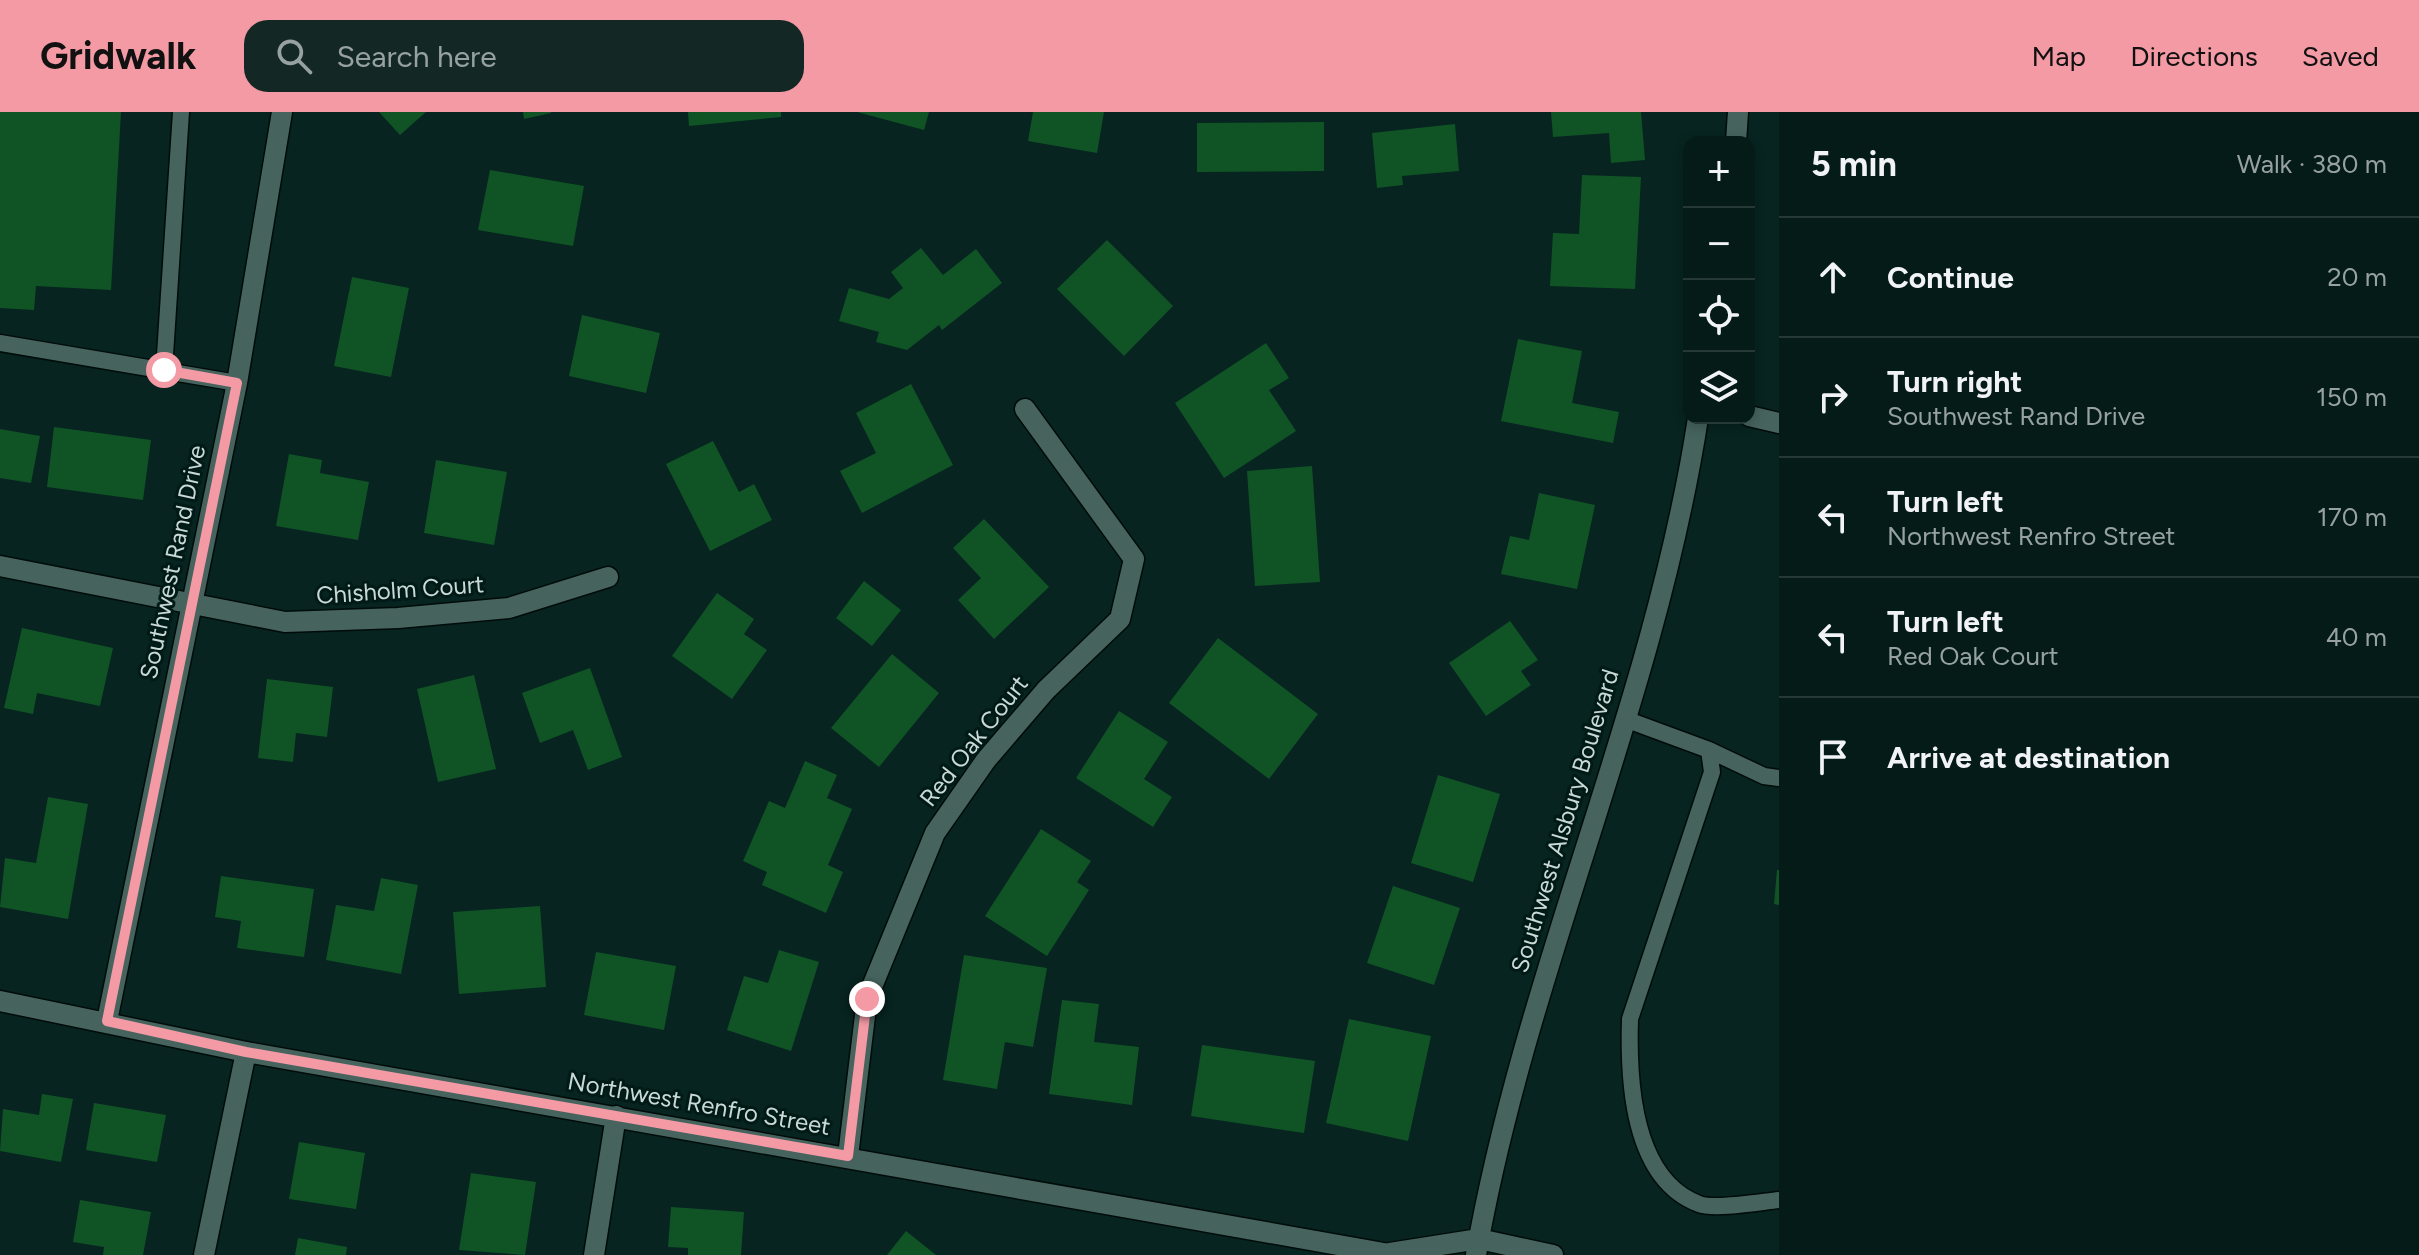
<!DOCTYPE html>
<html lang="en">
<head>
<meta charset="utf-8">
<style>
	:root { --surface:#051b18; --page:#132825; --text:#f1f3f6; --muted:#97a1a2; --line:#263937; --accent:#f49aa5 }
	body { margin:0; font-family:Figtree,sans-serif; background:var(--page); color:var(--text) }
	.controls { position:absolute; right:24px; top:24px; display:grid; overflow:hidden; border-radius:16px; box-shadow:0 4px 12px #0003 }
	.controls button { width:72px; height:72px; display:grid; place-items:center; padding:0; border:0; border-bottom:2px solid var(--line); background:var(--surface); color:var(--text); font:40px sans-serif }
	.stop { position:absolute; width:24px; height:24px; margin:-18px; border:6px solid #f49aa5; border-radius:50%; background:#fff }
	.stop.end { background:#f49aa5; border-color:#fff; box-shadow:0 2px 8px #0008 }
	.list { margin:0; padding:0; list-style:none }
	h2 { display:flex; justify-content:space-between; align-items:center; height:104px; margin:0; padding:0 32px; font-size:34px }
	h2 small { font-size:26px; font-weight:400; color:var(--muted) }
	.list li { display:grid; grid-template-columns:52px 1fr auto; gap:24px; align-items:center; box-sizing:border-box; height:120px; padding:0 32px; border-top:2px solid var(--line) }
	.list b { display:block; font-size:30px; white-space:nowrap }
	.list p { margin:0; font-size:26px; white-space:nowrap; color:var(--muted) }
	.list em { font-size:26px; font-style:normal; color:var(--muted) }
	.icon { flex:none; width:44px; height:44px; fill:none; stroke:currentColor; stroke-width:2; stroke-linecap:round; stroke-linejoin:round }
	.map { position:relative; flex:none; width:1779px; height:1143px; overflow:hidden }
	header { display:flex; align-items:center; gap:48px; box-sizing:border-box; height:112px; padding:0 40px; background:var(--accent); color:#111 }
	header strong { font-size:38px }
	nav { display:flex; gap:44px; margin-inline-start:auto; font-size:28px }
	.search { width:560px; height:72px; background:var(--page); display:flex; align-items:center; gap:20px; box-sizing:border-box; padding:0 28px; border-radius:24px; color:var(--muted); font-size:30px }
	main { display:flex }
	aside { flex:1; background:var(--surface) }
	.map>svg:first-child { display:block }
</style>
</head>
<body>
<header>
<strong>Gridwalk</strong>
<div class="search"><svg class="icon" aria-label="search" viewBox="0 0 24 24"><circle cx="10" cy="10" r="6"/><path d="M15 15l6 6"/></svg>Search here</div>
<nav><a>Map</a><a>Directions</a><a>Saved</a></nav>
</header>
<main>
<div class="map">
<svg width="1779" height="1143" viewBox="0 0 1779 1143">
	<rect width="100%" height="100%" fill="#072420"/>
	<path fill="#105426" d="M0,0H121L111,178L36,174L34,198L0,196Z
		M379,0H426L400,23Z
		M523,0H551V1L524,7Z
		M688,0H781V5L689,14Z
		M857,0H929L924,18Z
		M1033,0H1104L1097,41L1028,29Z
		M1551,0H1641L1645,48L1611,51L1609,21L1553,25Z
		M1324,10V59L1197,60V11Z
		M1455,12L1459,59L1402,64L1403,73L1377,76L1372,21Z
		M490,58L584,74L573,134L478,118Z
		M1582,63L1641,65L1635,177L1550,174L1553,121L1579,122Z
		M1107,128L1173,194L1124,244L1057,177Z
		M921,136L943,163L976,137L1002,171L942,218L939,213L907,238L876,230L879,220L839,209L849,176L889,187L903,176L891,160Z
		M352,165L409,176L391,265L334,254Z
		M582,203L660,221L646,281L569,264Z
		M1518,227L1582,239L1572,291L1619,300L1613,331L1501,309Z
		M1266,231L1289,266L1269,278L1296,319L1224,366L1175,291Z
		M911,272L953,353L862,401L840,359L876,341L856,301Z
		M54,315L151,328L143,388L47,375Z
		M0,317L40,324L31,371L0,366Z
		M713,329L739,380L754,372L772,408L710,439L666,352Z
		M289,342L322,348L320,361L369,370L358,428L276,414Z
		M436,348L507,360L494,433L424,421Z
		M1312,354L1320,470L1255,474L1247,359Z
		M1539,381L1595,393L1577,477L1501,462L1510,424L1529,428Z
		M984,407L1049,475L994,527L958,488L981,466L953,436Z
		M864,469L901,498L872,534L836,506Z
		M717,481L754,507L744,522L767,538L732,587L672,544Z
		M1510,509L1538,548L1521,559L1531,573L1486,604L1449,551Z
		M22,516L113,536L100,594L37,581L33,602L4,596Z
		M1218,526L1318,602L1269,667L1169,591Z
		M892,542L939,581L879,655L831,616Z
		M590,556L622,645L588,658L573,618L540,631L522,581Z
		M474,563L496,657L438,670L417,577Z
		M267,567L333,575L327,625L296,621L293,650L258,646Z
		M1119,599L1168,630L1144,667L1172,685L1153,715L1076,666Z
		M805,649L837,663L827,686L852,697L828,753L843,760L826,801L762,773L767,760L743,749L769,689L785,696Z
		M1438,663L1500,682L1473,770L1411,751Z
		M48,685L88,692L68,807L0,795L5,746L36,751Z
		M1041,717L1091,749L1077,770L1089,778L1047,844L985,804Z
		M1777,758H1779V793L1774,792Z
		M221,764L314,777L304,845L237,836L241,809L215,805Z
		M381,766L418,773L401,862L326,848L336,793L374,799Z
		M1393,774L1460,796L1434,873L1367,851Z
		M540,794L546,875L459,882L453,800Z
		M779,838L819,850L791,939L727,918L744,864L768,871Z
		M596,840L676,854L664,918L584,903Z
		M964,843L1047,856L1033,935L1005,930L997,977L943,968Z
		M1062,888L1099,892L1094,930L1139,935L1132,993L1049,982Z
		M1349,907L1431,924L1408,1029L1326,1011Z
		M1202,933L1315,949L1304,1021L1191,1004Z
		M42,982L73,987L61,1050L0,1039L3,997L39,1003Z
		M94,991L166,1003L157,1050L86,1038Z
		M299,1030L365,1041L356,1097L289,1087Z
		M471,1061L536,1070L525,1143L459,1138Z
		M80,1088L151,1100L143,1143H103L104,1135L73,1130Z
		M671,1095L744,1100L741,1143H688V1136L668,1135Z
		M906,1119L936,1143H887Z
		M298,1126L347,1135L346,1143H295Z"/>
	<g fill="none" stroke-linecap="round" stroke-linejoin="round">
		<g stroke="#000c0a" stroke-width="19">
			<path id="lane" d="M0,231L237,271
				M164,258L181,0
				M1625,607L1709,638L1712,660L1630,907C1628,968 1632,1067 1699,1092C1715,1098 1760,1090 1779,1088
				M1709,638L1764,664L1779,666"/>
		</g>
		<g stroke="#000c0a" stroke-width="23">
			<path id="street" d="M1749,304L1779,311
				M0,454L285,510L398,506L509,496L608,465
				M107,909L237,271L282,0
				M848,1044L867,887L935,721L986,648L1046,578L1120,507L1134,447L1025,297
				M204,1143L246,940
				M594,1143L616,1004"/>
		</g>
		<g stroke="#000c0a" stroke-width="23">
			<path id="secondary" d="M1736,30L1738,0
				M0,889L246,940L1395,1143
				M1390,1141L1479,1127L1553,1143
				M1476,1143C1526,858 1654,592 1698,306"/>
		</g>
		<use href="#lane" stroke="#46635e" stroke-width="16"/>
		<use href="#street" stroke="#46635e" stroke-width="20"/>
		<use href="#secondary" stroke="#46635e" stroke-width="20"/>
	</g>
	<g fill="none" stroke-linecap="round" stroke-linejoin="round">
		<path stroke="#f49aa5" stroke-width="10" d="M164,258L237,271L107,909L246,940L848,1044L867,887"/>
	</g>
	<g text-anchor="middle" stroke-width="6" stroke-linejoin="round" paint-order="stroke">
		<g font-size="24" fill="#c9d9d6" stroke="#001a17">
			<text transform="translate(173 450) rotate(-78)" y="8">Southwest Rand Drive</text>
			<text transform="translate(400 478) rotate(-4)" y="8">Chisholm Court</text>
			<text transform="translate(974 629) rotate(-52)" y="8">Red Oak Court</text>
			<text transform="translate(1565 709) rotate(-73)" y="8">Southwest Alsbury Boulevard</text>
			<text transform="translate(699 992) rotate(10)" y="8">Northwest Renfro Street</text>
		</g>
	</g>
</svg>
<div class="controls">
<button>+</button>
<button>−</button>
<button><svg class="icon" aria-label="locate" viewBox="0 0 24 24"><circle cx="12" cy="12" r="6"/><path d="M12 2v4M12 18v4M2 12h4M18 12h4"/></svg></button>
<button><svg class="icon" aria-label="layers" viewBox="0 0 24 24"><path d="M12 4l9 5-9 5-9-5zM3 14l9 5 9-5"/></svg></button>
</div>
<div class="stop" style="left:164px;top:258px"></div>
<div class="stop end" style="left:867px;top:887px"></div>
</div>
<aside>
<h2>5 min<small>Walk · 380 m</small></h2>
<ul class="list">
<li><svg class="icon" aria-label="ahead" viewBox="0 0 24 24"><path d="M12 20V5M6 11l6-6 6 6"/></svg><div><b>Continue</b></div><em>20 m</em></li>
<li><svg class="icon" aria-label="right" viewBox="0 0 24 24"><path d="M7 20v-9h11M14 6l5 5-5 5"/></svg><div><b>Turn right</b><p>Southwest Rand Drive</p></div><em>150 m</em></li>
<li><svg class="icon" aria-label="left" viewBox="0 0 24 24"><path d="M17 20v-9H6M10 6l-5 5 5 5"/></svg><div><b>Turn left</b><p>Northwest Renfro Street</p></div><em>170 m</em></li>
<li><svg class="icon" aria-label="left" viewBox="0 0 24 24"><path d="M17 20v-9H6M10 6l-5 5 5 5"/></svg><div><b>Turn left</b><p>Red Oak Court</p></div><em>40 m</em></li>
<li><svg class="icon" aria-label="arrive" viewBox="0 0 24 24"><path d="M6 21V4h12l-3 4 3 4H6"/></svg><div><b>Arrive at destination</b></div></li>
</ul>
</aside>
</main>
</body>
</html>
